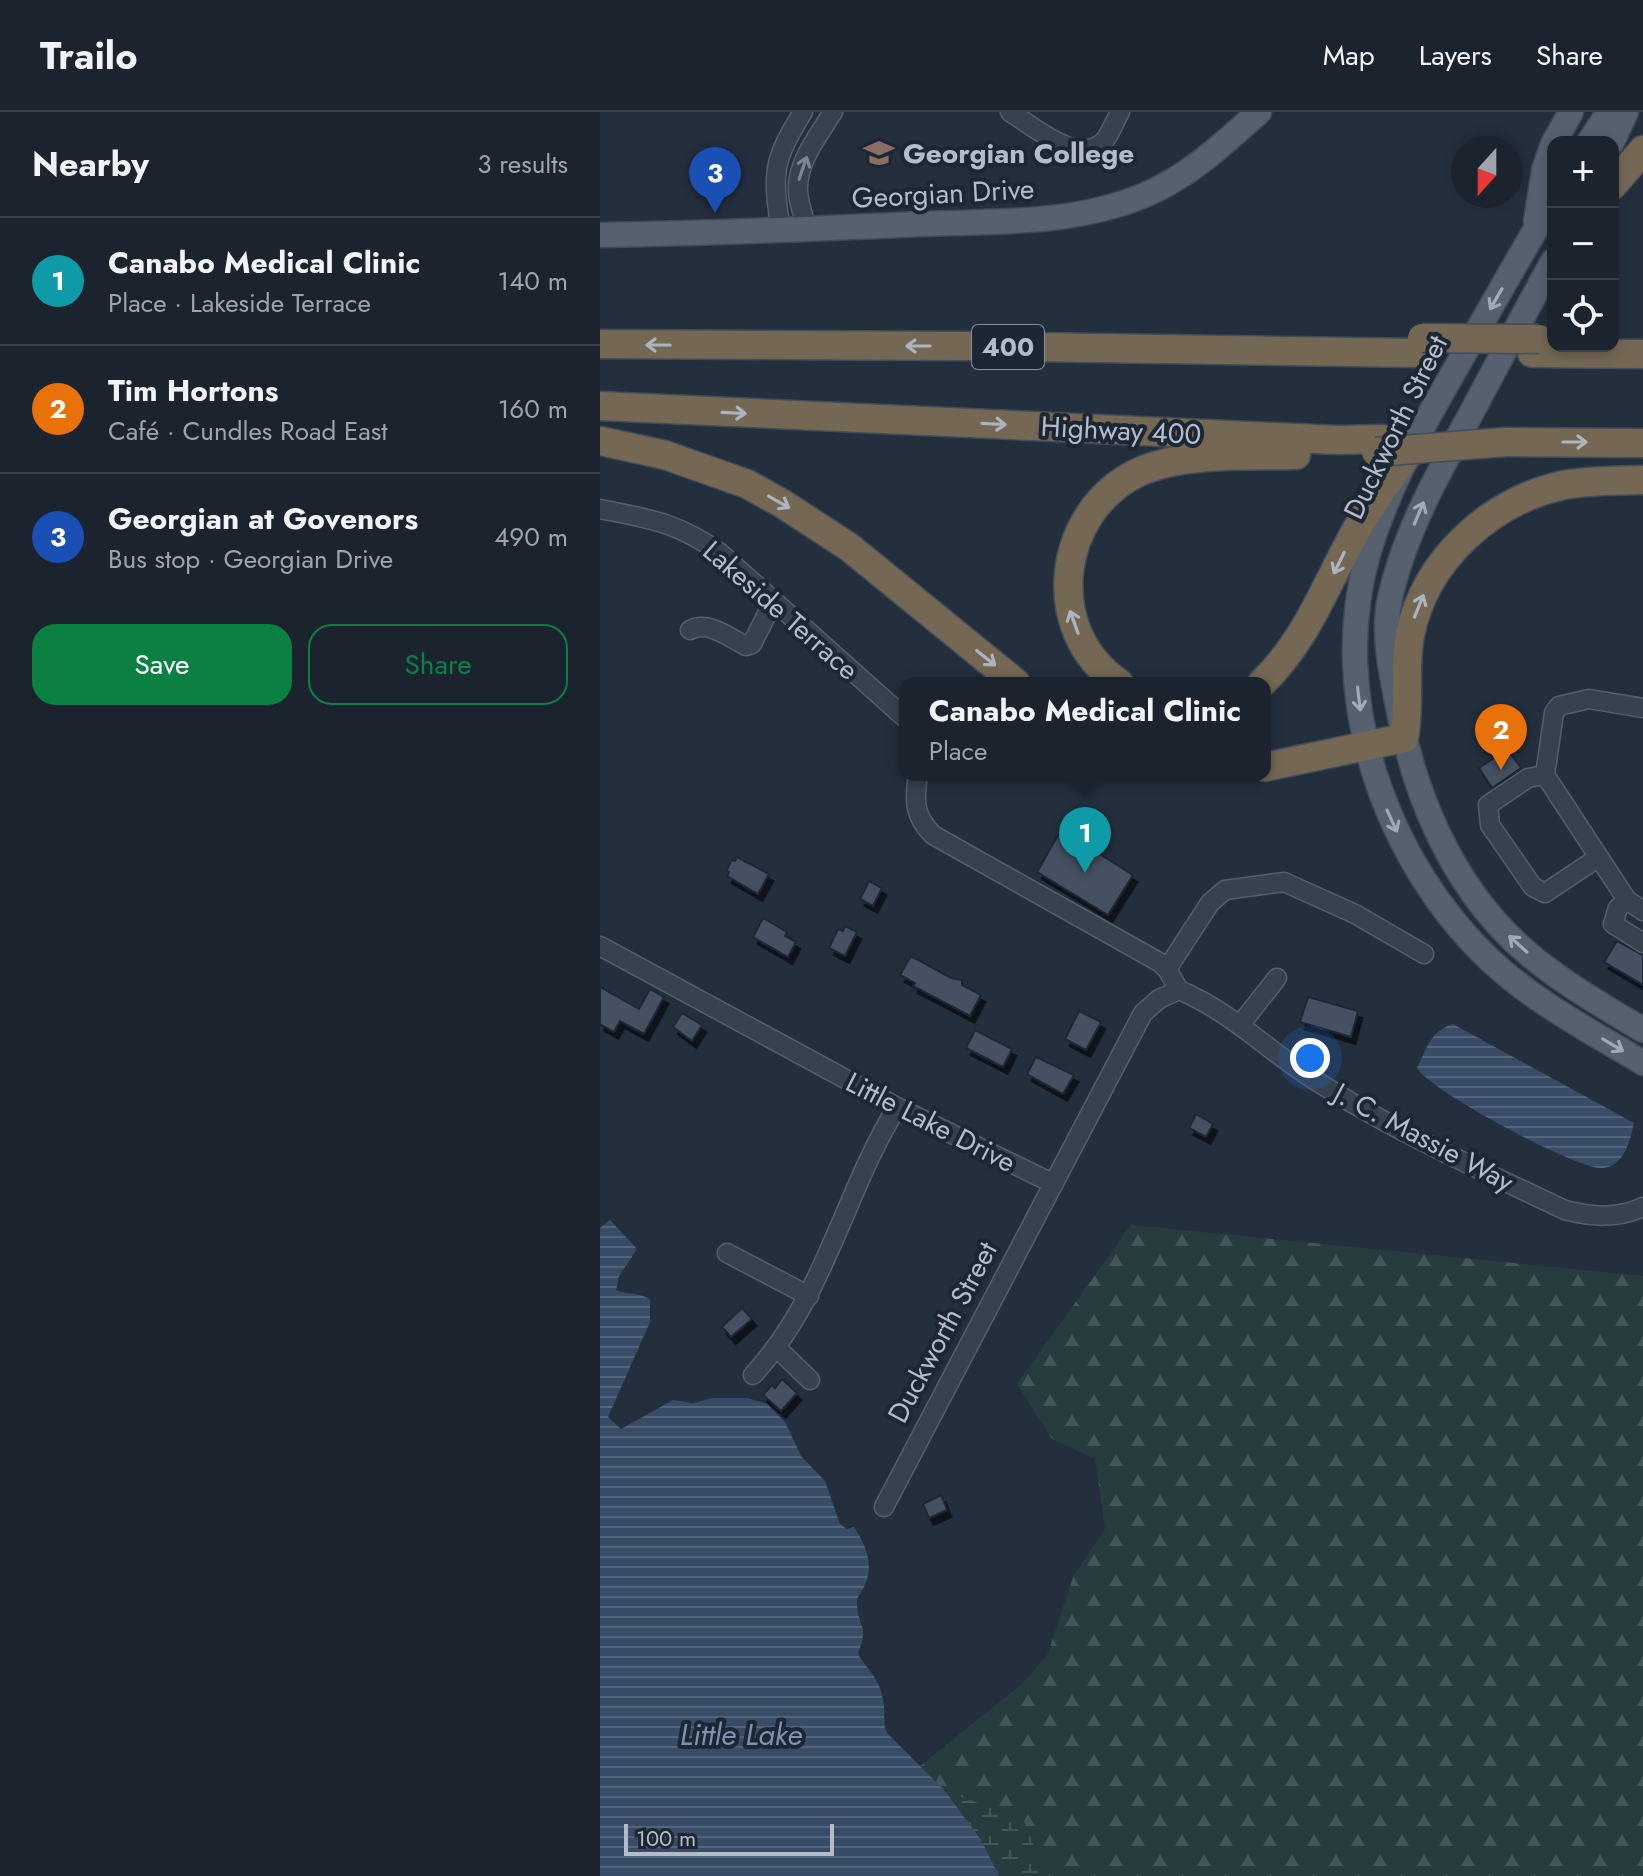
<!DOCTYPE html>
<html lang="en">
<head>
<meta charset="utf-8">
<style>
	:root { --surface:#1b232e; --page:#242b36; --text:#f1f3f6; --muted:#a0a4aa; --line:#39404a; --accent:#0b8043 }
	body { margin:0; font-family:Jost,sans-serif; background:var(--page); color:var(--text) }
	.controls { position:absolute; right:24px; top:24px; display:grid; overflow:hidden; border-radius:16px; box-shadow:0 4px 12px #0003 }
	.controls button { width:72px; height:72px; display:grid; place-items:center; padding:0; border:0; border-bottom:2px solid var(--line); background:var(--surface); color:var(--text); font:40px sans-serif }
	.compass { position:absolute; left:851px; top:24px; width:72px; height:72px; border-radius:50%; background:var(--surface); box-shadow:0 4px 12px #0003; rotate:201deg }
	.scale { position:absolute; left:24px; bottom:20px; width:210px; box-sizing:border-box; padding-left:8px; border:4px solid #b4bcc9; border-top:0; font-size:22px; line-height:28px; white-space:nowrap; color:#b4bcc9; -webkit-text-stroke:6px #1d2633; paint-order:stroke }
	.you { position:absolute; left:710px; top:946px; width:28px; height:28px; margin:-20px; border:6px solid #fff; border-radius:50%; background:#1a73e8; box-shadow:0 0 0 12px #1a73e833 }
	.badge { display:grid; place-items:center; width:52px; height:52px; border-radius:50%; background:var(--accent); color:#fff; font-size:26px; font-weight:700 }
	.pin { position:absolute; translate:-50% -66px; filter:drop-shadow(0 2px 4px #0008) }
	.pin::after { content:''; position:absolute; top:42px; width:28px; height:24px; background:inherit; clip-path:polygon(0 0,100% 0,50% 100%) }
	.popup { position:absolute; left:299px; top:565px; width:372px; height:104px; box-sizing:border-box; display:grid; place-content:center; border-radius:16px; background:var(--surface); filter:drop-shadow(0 2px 6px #0005); font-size:26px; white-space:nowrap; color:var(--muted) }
	.popup b { font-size:30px; color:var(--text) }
	.popup::after { content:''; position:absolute; left:50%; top:100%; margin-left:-16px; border:16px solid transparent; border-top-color:var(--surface) }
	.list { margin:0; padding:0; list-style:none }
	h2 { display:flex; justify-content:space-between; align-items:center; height:104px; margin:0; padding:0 32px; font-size:34px }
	h2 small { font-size:26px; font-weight:400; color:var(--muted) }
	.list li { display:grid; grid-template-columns:52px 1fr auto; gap:24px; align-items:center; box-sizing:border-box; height:128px; padding:0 32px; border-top:2px solid var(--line) }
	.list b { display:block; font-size:30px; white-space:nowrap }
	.list p { margin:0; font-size:26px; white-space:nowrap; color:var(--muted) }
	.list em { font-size:26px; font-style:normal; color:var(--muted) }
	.actions { display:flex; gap:16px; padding:24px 32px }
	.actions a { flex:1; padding:18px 0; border:2px solid var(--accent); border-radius:24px; text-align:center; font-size:28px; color:var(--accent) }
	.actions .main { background:var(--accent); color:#fff }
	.icon { flex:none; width:44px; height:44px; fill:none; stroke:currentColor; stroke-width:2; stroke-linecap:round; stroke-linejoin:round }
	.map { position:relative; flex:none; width:1043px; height:1764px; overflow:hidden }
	header { display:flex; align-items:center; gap:48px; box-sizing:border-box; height:112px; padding:0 40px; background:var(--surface); border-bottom:2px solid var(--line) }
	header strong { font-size:38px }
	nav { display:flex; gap:44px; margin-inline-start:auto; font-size:28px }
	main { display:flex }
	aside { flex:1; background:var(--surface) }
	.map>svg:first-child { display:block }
</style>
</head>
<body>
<header>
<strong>Trailo</strong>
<nav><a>Map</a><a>Layers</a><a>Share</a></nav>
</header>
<main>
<aside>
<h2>Nearby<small>3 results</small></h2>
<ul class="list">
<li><span class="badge" style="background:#0f9aa8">1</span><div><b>Canabo Medical Clinic</b><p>Place · Lakeside Terrace</p></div><em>140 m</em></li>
<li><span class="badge" style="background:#e8710a">2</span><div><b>Tim Hortons</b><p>Café · Cundles Road East</p></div><em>160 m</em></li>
<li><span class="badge" style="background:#1a4fb4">3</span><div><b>Georgian at Govenors</b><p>Bus stop · Georgian Drive</p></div><em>490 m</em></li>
</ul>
<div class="actions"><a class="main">Save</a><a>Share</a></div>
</aside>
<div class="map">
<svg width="1043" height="1764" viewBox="0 0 1043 1764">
	<defs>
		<pattern id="forest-firs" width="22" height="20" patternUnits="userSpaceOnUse" patternTransform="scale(2)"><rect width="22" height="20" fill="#263c3f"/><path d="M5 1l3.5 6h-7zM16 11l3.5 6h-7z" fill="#435659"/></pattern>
		<pattern id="wetland-marsh" width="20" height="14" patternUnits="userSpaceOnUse" patternTransform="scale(2)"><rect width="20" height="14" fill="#263c3f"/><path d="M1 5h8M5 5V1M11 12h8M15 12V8" fill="none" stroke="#435659"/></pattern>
		<pattern id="water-rules" width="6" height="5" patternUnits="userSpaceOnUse" patternTransform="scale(2)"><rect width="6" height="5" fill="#394c67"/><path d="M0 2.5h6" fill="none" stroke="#53647b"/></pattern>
		<filter id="shadow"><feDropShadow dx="4.5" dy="7" stdDeviation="0" flood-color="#0009"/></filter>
	</defs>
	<rect width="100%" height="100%" fill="#242f3e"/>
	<path fill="url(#forest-firs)" d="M531,1113L1043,1164V1764H399L336,1669L319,1655L422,1572L447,1544L473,1465L505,1417L495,1347L452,1327L417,1272Z"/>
	<path fill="url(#wetland-marsh)" d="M314,1661C352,1683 377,1694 420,1699L446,1764H283Z"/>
	<path fill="url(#water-rules)" d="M853,912L1034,1011C1030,1028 1024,1057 1000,1056C971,1054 832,980 817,956C826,938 831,918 853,912Z
		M10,1108L37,1137L19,1164L16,1178C26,1183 42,1180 50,1188V1210L8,1305L21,1317L73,1288L93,1291L113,1286H147L167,1292L185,1310L201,1344L225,1369L240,1412L247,1417L254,1415C266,1434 275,1454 264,1475C261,1481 256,1485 257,1493C259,1518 269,1512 258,1542C268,1559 279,1565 283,1588C286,1601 282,1609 287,1621L345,1679L381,1728L399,1764H0V1116Z"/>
	<path fill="#455162" stroke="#1f2835" stroke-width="2" filter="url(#shadow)" d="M907,637L921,656L892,676L879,656Z
		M461,718L533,763L508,803L437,760Z
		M137,745L169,762L158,782L127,764L129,760L126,759L132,748L135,749Z
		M269,769L282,776L273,794L260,787Z
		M163,806L187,820L185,824L196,830L188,845L153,825Z
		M245,814L257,820L245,844L229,836L238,817L243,819Z
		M1017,829L1043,843V873L1004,850Z
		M311,844L351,866L362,868V873L381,883L370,904L313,874L315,871L300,863Z
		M0,875L39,897L50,877L64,885L44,922L20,909L14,920L0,912Z
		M708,885L758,899L751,925L700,910Z
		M479,899L501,910L486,938L465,927Z
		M82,901L102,913L92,929L73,915Z
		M375,918L412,937L403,955L366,936Z
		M436,945L474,963L463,982L427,962Z
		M596,1002L613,1012L606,1025L589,1016Z
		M142,1196L152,1207L131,1225L122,1215Z
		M182,1267L197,1281L181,1299L163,1283L172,1273L175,1276Z
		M341,1383L347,1398L329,1406L323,1392Z"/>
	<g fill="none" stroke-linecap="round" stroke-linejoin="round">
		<g stroke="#565f6c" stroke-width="21">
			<path id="minor" d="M410,0C433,14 480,56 505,28C511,20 515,9 520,0
				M207,117C204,105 199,93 198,80C196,51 218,24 233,0
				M181,119C172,61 172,50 203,0
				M0,397C50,407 76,410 119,440L305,606
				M90,518C108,508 130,526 146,534L152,532L173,490
				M1043,596L989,587L959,594L954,601L945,663L1027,788L1043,799
				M318,663C314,689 314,704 333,723L559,850L567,857L579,878
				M945,663L928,666L888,693L890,713L933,775L945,781L999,745
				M1027,788L1018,796L1013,812L1043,831
				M0,834L297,995L454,1072
				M567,857L610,791L625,778L684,770L755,802L824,842
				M579,878C625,897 660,931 701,959C783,1014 876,1056 965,1098C992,1105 1017,1107 1043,1095
				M640,913L677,866
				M127,1141L209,1184
				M177,1236L210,1268
				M153,1263C225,1185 243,1083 297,995
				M284,1395L543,901L559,887L579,878"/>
		</g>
		<g stroke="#414a57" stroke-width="27">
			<path id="major" d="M954,30L971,0
				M989,30L1009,0
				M1012,30L1026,0
				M953,89C923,137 896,187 868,235C830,301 790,368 768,442C727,585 786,751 892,850C936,891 992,920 1043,951
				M936,109L944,58L953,32
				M0,123C107,121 214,117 321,112C396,109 476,113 547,82C591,63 624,31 659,0
				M953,149C924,202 895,256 867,309C836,365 804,423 790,486C782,524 792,563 799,600C815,683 851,769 914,829C952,865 998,891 1043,918"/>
		</g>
		<g stroke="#434c59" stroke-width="31">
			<path id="highway" d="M1013,73L1043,38
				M0,232L368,234L816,241
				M932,241L1043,242
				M0,294L738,328L782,327
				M0,329L65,343L147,372L183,392L249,435L416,571
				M906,330L1043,331
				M519,571C442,519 456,399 539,360C583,340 649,344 696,343
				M662,571C708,527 727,469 758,415C774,388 792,363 811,338
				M665,655L804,626C811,591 803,557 810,523C825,448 890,389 964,373C990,368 1017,369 1043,368"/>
		</g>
		<use href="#minor" stroke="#38414e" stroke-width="18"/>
		<use href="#major" stroke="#56606e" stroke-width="24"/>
		<use href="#highway" stroke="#746855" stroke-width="28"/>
		<g stroke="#434c59" stroke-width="31" stroke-linecap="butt">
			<path id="highway-bridge" d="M822,226L939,227
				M776,340L906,330"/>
		</g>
		<use href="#highway-bridge" stroke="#746855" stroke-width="28"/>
	</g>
	<defs><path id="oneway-shaft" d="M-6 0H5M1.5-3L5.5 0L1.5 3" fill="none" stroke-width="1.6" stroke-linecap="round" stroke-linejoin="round" transform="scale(2)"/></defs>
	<use stroke="#7c8592" href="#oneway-shaft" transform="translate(203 56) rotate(-71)"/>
	<g stroke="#a1aab7">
		<use href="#oneway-shaft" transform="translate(896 187) rotate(120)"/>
		<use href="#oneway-shaft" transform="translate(819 401) rotate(-67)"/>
		<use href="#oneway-shaft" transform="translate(759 587) rotate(83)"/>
		<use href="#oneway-shaft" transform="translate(792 709) rotate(65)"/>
		<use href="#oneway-shaft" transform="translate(918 832) rotate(-138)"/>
		<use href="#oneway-shaft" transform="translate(1013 933) rotate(31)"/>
	</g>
	<g stroke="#aeb4bd">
		<use href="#oneway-shaft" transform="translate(58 233) rotate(-180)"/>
		<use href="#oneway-shaft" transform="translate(318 234) rotate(-180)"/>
		<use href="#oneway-shaft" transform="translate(134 301) rotate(3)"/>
		<use href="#oneway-shaft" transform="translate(394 312) rotate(3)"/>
		<use href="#oneway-shaft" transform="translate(975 330)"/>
		<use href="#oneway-shaft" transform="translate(179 390) rotate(29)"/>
		<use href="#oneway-shaft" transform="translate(739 451) rotate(116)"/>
		<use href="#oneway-shaft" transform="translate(819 494) rotate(-68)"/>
		<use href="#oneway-shaft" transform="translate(474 510) rotate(-110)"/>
		<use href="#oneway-shaft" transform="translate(386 546) rotate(39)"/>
	</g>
	<defs>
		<g id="university-bare" transform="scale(2.4)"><path d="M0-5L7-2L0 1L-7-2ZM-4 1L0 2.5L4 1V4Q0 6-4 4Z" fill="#8d6e63" stroke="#1d2633" stroke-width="2.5" paint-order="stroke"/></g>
	</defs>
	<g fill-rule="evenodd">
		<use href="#university-bare" x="279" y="41"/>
	</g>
	<g text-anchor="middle" stroke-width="8" stroke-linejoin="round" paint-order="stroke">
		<rect fill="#1d2633" stroke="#878f9c" stroke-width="2" x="372" y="213" width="72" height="44" rx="6"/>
		<g font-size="26" font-weight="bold" fill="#b4bcc9">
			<text x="408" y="244">400</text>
		</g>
		<g font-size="28" font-weight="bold" fill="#b4bcc9" stroke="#1d2633" text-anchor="start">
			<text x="303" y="51">Georgian College</text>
		</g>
		<g font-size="28" fill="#b4bcc9" stroke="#1d2633">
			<text transform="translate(343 81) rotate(-3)" y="10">Georgian Drive</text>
			<text transform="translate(795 315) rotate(-64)" y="10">Duckworth Street</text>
			<text transform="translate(521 318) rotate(3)" y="10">Highway 400</text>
			<text transform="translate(181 498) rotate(41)" y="10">Lakeside Terrace</text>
			<text transform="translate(331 1010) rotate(27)" y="10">Little Lake Drive</text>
			<text transform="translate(824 1025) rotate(28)" y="10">J. C. Massie Way</text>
			<text transform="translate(342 1220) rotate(-62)" y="10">Duckworth Street</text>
		</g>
		<g font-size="30" font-style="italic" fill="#7c92b1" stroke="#1d2633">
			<text x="141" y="1633">Little Lake</text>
		</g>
	</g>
</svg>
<div class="controls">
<button>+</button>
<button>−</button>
<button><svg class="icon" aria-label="locate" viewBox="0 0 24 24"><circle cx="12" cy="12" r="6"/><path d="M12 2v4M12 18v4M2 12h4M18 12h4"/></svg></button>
</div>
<svg class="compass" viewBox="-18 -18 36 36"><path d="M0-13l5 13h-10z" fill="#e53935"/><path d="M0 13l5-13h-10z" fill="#a0a4aa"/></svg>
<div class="scale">100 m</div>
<div class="you"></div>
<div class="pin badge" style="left:485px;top:761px;background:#0f9aa8">1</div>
<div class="popup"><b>Canabo Medical Clinic</b>Place</div>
<div class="pin badge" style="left:901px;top:658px;background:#e8710a">2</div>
<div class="pin badge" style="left:115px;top:101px;background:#1a4fb4">3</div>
</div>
</main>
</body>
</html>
